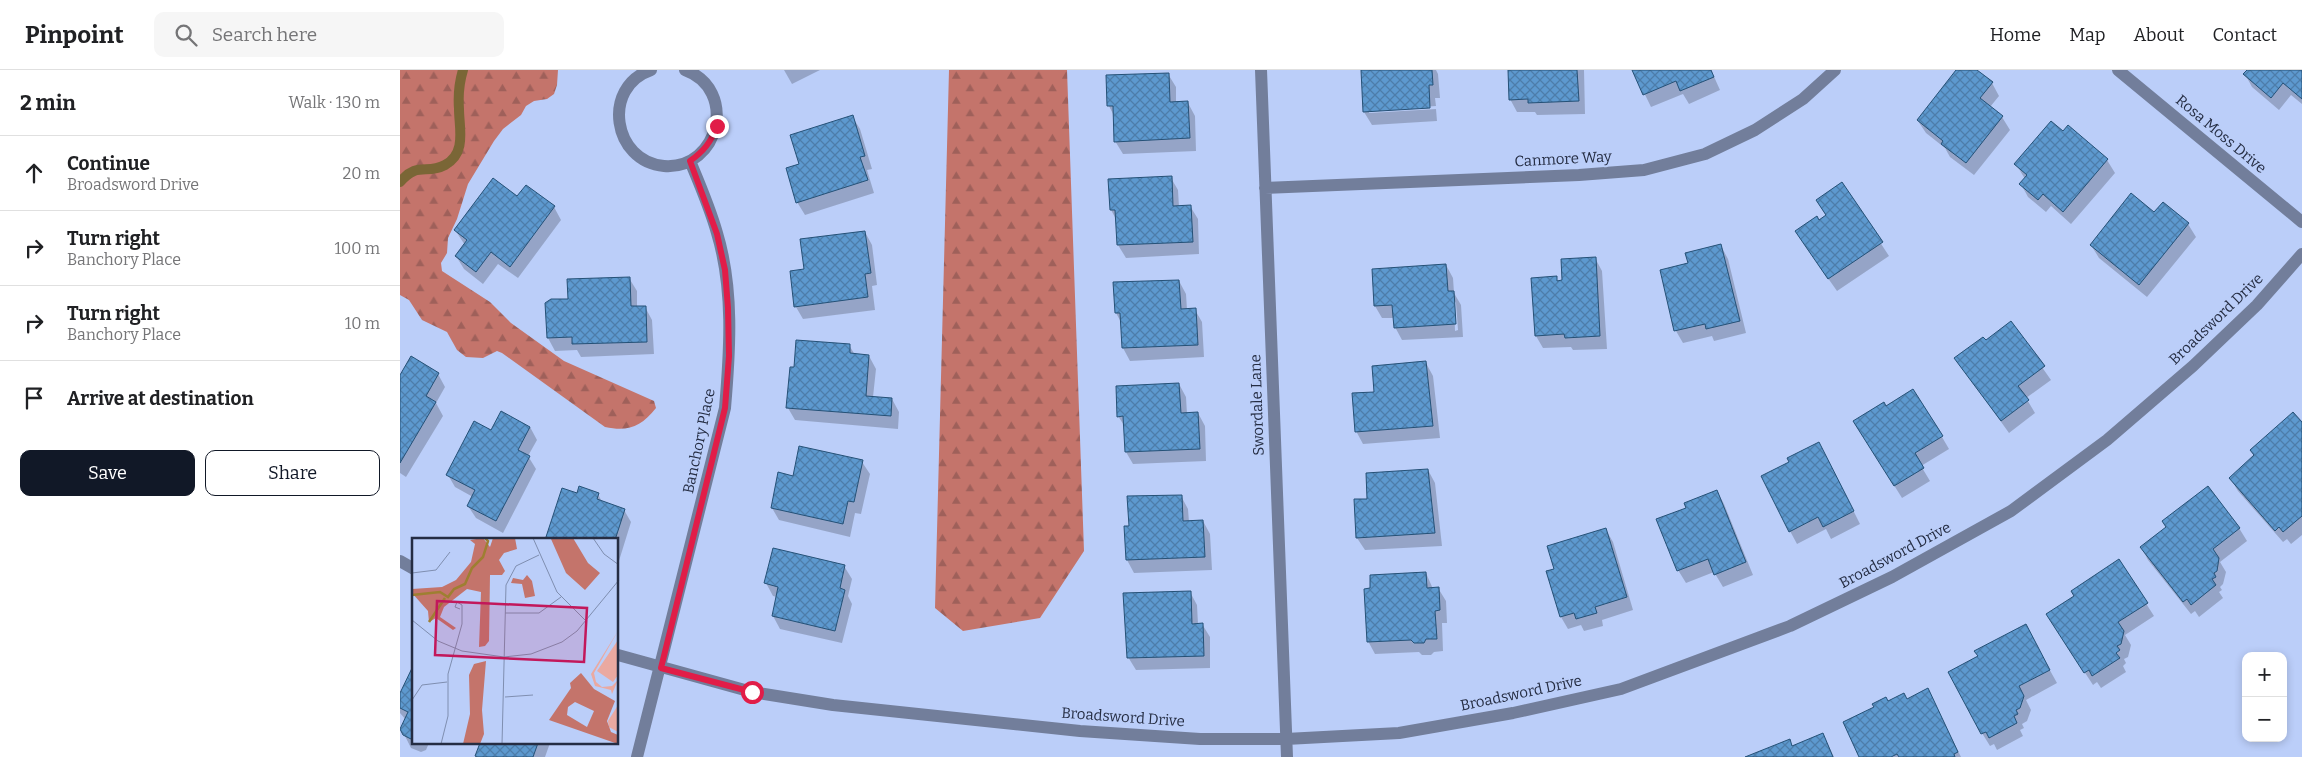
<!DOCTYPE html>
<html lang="en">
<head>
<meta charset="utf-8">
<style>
	:root { --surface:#fff; --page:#f6f6f6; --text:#202124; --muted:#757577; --line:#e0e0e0; --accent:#111827 }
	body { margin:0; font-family:Bitter,serif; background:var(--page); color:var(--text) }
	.controls { position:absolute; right:15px; bottom:15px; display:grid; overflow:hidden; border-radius:10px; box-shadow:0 2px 8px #0003 }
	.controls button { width:45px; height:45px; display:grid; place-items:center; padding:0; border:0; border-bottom:1px solid var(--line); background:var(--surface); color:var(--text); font:25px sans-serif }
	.stop { position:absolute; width:15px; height:15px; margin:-11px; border:4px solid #e11d48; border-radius:50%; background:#fff }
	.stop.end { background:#e11d48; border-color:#fff; box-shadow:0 1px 5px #0008 }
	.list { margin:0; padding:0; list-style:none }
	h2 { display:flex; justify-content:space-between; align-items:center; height:65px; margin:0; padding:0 20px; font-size:21px }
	h2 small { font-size:16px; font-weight:400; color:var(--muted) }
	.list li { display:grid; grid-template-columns:32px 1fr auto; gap:15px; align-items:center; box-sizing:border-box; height:75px; padding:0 20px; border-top:1px solid var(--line) }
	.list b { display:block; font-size:19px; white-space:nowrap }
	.list p { margin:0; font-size:16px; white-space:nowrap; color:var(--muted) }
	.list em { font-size:16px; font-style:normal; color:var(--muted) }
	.actions { display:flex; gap:10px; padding:15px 20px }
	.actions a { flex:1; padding:11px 0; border:1px solid var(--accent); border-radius:10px; text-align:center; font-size:18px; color:var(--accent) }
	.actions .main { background:var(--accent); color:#fff }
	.icon { flex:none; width:28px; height:28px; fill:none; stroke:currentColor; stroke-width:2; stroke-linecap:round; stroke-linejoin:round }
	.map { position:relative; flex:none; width:1902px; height:687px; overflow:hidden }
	header { display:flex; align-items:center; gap:30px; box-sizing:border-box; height:70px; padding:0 25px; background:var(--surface); border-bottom:1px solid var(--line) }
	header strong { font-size:24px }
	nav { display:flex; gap:28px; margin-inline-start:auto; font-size:18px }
	.search { width:350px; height:45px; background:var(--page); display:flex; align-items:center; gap:12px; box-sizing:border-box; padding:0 18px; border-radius:10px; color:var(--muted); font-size:19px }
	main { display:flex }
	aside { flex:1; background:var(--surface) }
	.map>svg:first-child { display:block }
</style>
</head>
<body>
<header>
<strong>Pinpoint</strong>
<div class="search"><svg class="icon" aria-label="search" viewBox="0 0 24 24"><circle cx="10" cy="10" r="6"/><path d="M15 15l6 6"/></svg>Search here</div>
<nav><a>Home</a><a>Map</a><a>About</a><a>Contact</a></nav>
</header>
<main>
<aside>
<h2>2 min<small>Walk · 130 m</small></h2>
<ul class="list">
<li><svg class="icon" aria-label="ahead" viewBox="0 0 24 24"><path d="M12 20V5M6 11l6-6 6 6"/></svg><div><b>Continue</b><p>Broadsword Drive</p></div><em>20 m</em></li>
<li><svg class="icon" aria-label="right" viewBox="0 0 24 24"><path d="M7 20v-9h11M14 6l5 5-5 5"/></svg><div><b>Turn right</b><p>Banchory Place</p></div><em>100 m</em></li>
<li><svg class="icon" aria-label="right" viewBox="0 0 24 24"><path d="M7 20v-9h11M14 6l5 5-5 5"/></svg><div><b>Turn right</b><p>Banchory Place</p></div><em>10 m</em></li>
<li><svg class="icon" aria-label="arrive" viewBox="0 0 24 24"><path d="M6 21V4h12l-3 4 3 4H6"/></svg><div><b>Arrive at destination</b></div></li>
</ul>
<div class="actions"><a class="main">Save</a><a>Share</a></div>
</aside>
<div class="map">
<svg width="1902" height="687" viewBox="0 0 1902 687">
	<defs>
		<pattern id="forest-firs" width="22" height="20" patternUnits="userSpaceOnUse" patternTransform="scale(1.25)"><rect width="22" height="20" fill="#c4746b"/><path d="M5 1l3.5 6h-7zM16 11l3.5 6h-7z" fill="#9f605a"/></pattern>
		<pattern id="building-cross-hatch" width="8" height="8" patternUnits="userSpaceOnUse" patternTransform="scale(1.25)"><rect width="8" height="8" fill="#5d99cf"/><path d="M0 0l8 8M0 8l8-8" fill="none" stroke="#4d7daa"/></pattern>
	</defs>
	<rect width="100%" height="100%" fill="#bbcef9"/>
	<path fill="url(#forest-firs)" d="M0,0H158L157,15L154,24L147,29L134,31L126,36L121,45L103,59L94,71L68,114L57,149L48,168L47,183L41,193L42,201L90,232L111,253L164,291L254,331L256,338C241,357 228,362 205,357L102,283L97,281L83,288L66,287L57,280L47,262L22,250L9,230L0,225Z
		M549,0H667L684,481L640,548L563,561L535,538Z"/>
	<path fill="#0003" fill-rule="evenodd" d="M384,0H420L392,14Z
		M962,0H1036L1038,4L1040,28H1035L1036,36L969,41V43L1036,39L1037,51L972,55L964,42Z
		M1109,0H1184L1185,44L1137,45L1135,42H1117L1110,29Z
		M1233,0H1311L1320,20L1289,34L1283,24L1251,37Z
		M1558,0H1575L1592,13L1599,26L1590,37L1602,47L1610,60L1574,105L1550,87L1545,78L1526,63L1518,51Z
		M1848,0H1902V34L1891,25L1879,40L1852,17L1845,4Z
		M768,4L776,17V33H788L795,46L796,81L723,84L715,71L714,46L709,36Z
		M452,46L460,59L472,99L467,100L474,123L405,145L397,132L401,95Z
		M1668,57L1707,90L1715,103L1671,154L1651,136L1646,142L1628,127L1621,114L1625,109L1616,94L1663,63Z
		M771,108L778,120L779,137L790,136L798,149L799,184L726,188L718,175L717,151L711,140Z
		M1442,114L1489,186L1437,221L1404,174L1419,151L1426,146L1417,131Z
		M118,128L154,137L161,150L118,208L98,194L83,214L64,199L56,186L65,175L55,160Z
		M1763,134L1788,154L1796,167L1747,227L1699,188L1691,175L1755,144Z
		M465,162L472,175L477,215L472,216L475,240L403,249L396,237L406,200Z
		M1321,176L1328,189L1346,263L1314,271L1312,266L1283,273L1276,261L1289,194Z
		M1195,188L1202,201L1207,279L1173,280L1171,277L1143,278L1136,266L1156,208L1158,212L1164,211Z
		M1046,195L1053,208L1054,223L1061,235L1063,267L1002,270L995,257L994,248H982L975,236ZM1054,230L1056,233L1058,260L1055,261Z
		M229,208L237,221V237H245L252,250L254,284L181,287L177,280L155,281L148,268L169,230Z
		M779,211L786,224L787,240H795L802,252L804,287L730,291L723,278L722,254L716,243Z
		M1611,253L1651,310L1626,328L1635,343L1609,363L1556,289L1585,272Z
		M449,275L455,285L469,286L476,299L473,327L492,329L499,342L498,359L395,350L388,338L395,299Z
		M1026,293L1033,306L1040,368L963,374L956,361L975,323Z
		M38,304L45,317L36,333L43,346L6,407L0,403V307Z
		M779,314L786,327L787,344L798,343L805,356L806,391L733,394L726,382L725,357L718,346Z
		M1486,337L1542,367L1549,379L1521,396L1530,411L1502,428L1462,364Z
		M1902,354V465L1891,474L1887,469L1883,472L1838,421L1830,408L1855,386L1851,380Z
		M130,357L137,370L128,386L136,399L103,463L76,448L68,436L73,427L55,417L48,405L92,362Z
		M1426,386L1460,454L1431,469L1426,459L1397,474L1390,461Z
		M462,392L470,404L461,444L455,443L450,467L379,450L372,438L394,407Z
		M1028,400L1035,413L1042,476L965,480L957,468L969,430Z
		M1317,421L1324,434L1353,505L1323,517L1314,502L1286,513L1278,500L1288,438Z
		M198,424L202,432L224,440L231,452L218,494V470H146L178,425Z
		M781,426L788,439L789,452L803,451L810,464L812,500L734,503L727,490L726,457H730Z
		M1839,458L1847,471L1820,492L1826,502L1823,514L1820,517L1822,520L1819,522L1823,528L1799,547L1795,541L1791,544L1748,490L1741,477Z
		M1206,460L1213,472L1233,540L1202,550L1203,556L1184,561L1181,555L1168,559L1161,547L1155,500Z
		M1719,491L1754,546L1725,565L1731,575L1728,587L1724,589L1726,593L1723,596L1726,602L1701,618L1697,612L1693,615L1655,557Z
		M444,496L452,509L448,526L452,534L442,573L380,559L373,546L377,527L373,526L366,513Z
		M1026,503L1033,519L1038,518L1046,531L1047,553H1042L1043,581L1034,582L1031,585H1022L1019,582L975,584L968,571Z
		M790,522L797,535L798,554H802L810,567V598L736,600L728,587Z
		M1632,568L1657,613L1626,630L1631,640L1627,651L1622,654L1624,658L1620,660L1623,666L1597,680L1594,674L1590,676L1582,663L1579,587Z
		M14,597V673H29L26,680L21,682L11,678L4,664L6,650L0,643V626Z
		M1528,620L1561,687H1461L1488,632L1507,630Z
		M1423,664L1434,687H1348L1389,671L1393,677Z
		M81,673H150L145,687H77Z"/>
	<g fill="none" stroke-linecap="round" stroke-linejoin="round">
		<path stroke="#7a6636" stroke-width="10" d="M0,112C18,91 26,105 45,95C67,83 59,58 59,39C58,25 59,13 63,0"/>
	</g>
	<path fill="url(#building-cross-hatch)" stroke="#255177" d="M961,0H1032L1033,15H1029L1030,38L963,42Z
		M1108,0H1177L1179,31L1128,33V29L1109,30Z
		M1232,0H1311L1314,7L1280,21L1276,11L1243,25Z
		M1556,0H1577L1593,12L1580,28L1603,46L1566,93L1541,74L1543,71L1517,50Z
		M1847,0H1902V29L1883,13L1871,28L1843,4Z
		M769,3L770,32L788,31L790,68L714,72L713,36H707L706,5Z
		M453,45L465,86L460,87L468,110L396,133L386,98L399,94L390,65Z
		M1651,51L1663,61L1668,55L1708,89L1663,142L1643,124L1638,130L1619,114L1627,105L1614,94Z
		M772,106L773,136L791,135L793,172L717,175L715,140H710L708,109Z
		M93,108L117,126L126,115L155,136L110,197L91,182L76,202L55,186L67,170L54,160Z
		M1442,112L1483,172L1428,209L1395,161L1417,146L1419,150L1426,145L1416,130Z
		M1731,123L1754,142L1763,132L1789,153L1739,215L1690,175Z
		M465,161L471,203L465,204L468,227L394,237L390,201L404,199L400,169Z
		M1321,174L1340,251L1306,259L1305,254L1274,261L1260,200L1288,193L1285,183Z
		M1196,187L1200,266L1165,268L1164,264L1135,266L1131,208L1157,206V211L1162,210L1161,189Z
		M1046,194L1048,221H1054L1056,254L994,258L992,235L974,236L972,199Z
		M230,207L231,236H246L247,272L172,274V267L147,268L145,233L151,229H168L167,209Z
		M779,210L781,239L796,238L798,275L722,278L720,243H715L713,212Z
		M1611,251L1645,296L1618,316L1629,330L1601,351L1554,288L1583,267L1586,270Z
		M396,270L450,274V283L469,285L466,326L492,328L491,346L386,338L390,297H394Z
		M11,286L39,303L26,326L36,332L0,393V305Z
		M1026,291L1033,356L955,362L952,323L974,322L972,296Z
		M779,313L781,343L798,342L800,379L725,382L723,346L717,347L716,316Z
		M1513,319L1543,366L1515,383L1524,398L1494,416L1453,351L1484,332L1486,336Z
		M101,341L130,357L118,380L130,386L96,451L67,436L75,420L46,405L74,351L91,360Z
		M1893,342L1902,352V446L1883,462L1879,457L1875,461L1829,408L1854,385L1850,380Z
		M1419,372L1454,441L1423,457L1418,447L1389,462L1361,406L1389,392L1387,388Z
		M399,376L463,390L454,432L448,431L443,454L371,438L378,402L393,406Z
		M1028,399L1035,463L956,468L954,429H967L966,403Z
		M179,416L199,423L197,429L225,439L215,470H145L162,418L177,423Z
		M1808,416L1840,458L1813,479L1819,488L1817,501L1814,503L1816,507L1812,509L1816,515L1791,535L1787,529L1783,532L1740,477L1766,457L1762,451Z
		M1317,420L1346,492L1314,505L1308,489L1277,501L1256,449L1286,438L1284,433Z
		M782,425L783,451L803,450L805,487L726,490L724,456H729L727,426Z
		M1206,458L1227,527L1195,537L1197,543L1176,549L1174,543L1160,547L1146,501L1154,499L1147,476Z
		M373,478L445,495L440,518L445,520L435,561L372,546L378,517L364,513Z
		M1719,489L1748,533L1718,552L1724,561L1721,574L1717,576L1720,580L1716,583L1720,588L1692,606L1689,600L1684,603L1646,544L1674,526L1671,521Z
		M1026,502L1027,518L1039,517L1040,540L1035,541L1037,569H1026L1024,573H1014L1011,570L967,572L964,519L970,518V505Z
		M791,521L792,554L803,553L804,586L727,588L723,523Z
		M1626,554L1650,600L1619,616L1624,626L1620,638L1616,640L1618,644L1614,646L1617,653L1589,668L1586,662L1581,664L1548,602L1578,586L1574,581Z
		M14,594V669L13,670L3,665L0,659L8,642L0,638V623Z
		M1528,618L1558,682L1554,684L1555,687H1499L1497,684L1491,687H1459L1443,652L1474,637L1472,634L1486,627L1488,631L1504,623L1507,629Z
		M1423,663L1433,687H1345L1390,669L1392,676Z
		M80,673H138L133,687H77L75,686Z"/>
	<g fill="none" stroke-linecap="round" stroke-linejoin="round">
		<path stroke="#727e9b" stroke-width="12" d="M251,0C201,17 213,92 264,96C320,100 338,19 285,0
			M861,0L887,687
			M1718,0L1902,152
			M865,118L1179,105L1244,100L1305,84L1355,60L1403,29L1435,0
			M0,491L14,499
			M218,585L352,622L433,635L680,661L800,669H886L999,663L1113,643L1221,619L1390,556L1492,507L1611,441L1707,370L1793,296L1857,235L1902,184
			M237,687L325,338C330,280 334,219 317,163C310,138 300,115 290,91"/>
	</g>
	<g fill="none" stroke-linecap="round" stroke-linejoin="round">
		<path stroke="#e11d48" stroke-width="6" d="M317,56C311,72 304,81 290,91L317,164L325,200L328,238L329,286L325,338L261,598L352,622"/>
	</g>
	<g text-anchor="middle" stroke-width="4" stroke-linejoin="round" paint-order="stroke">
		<g font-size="15" fill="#252d43" stroke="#bbcef9">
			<text transform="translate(1821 64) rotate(40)" y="5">Rosa Moss Drive</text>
			<text transform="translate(1163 89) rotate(-3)" y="5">Canmore Way</text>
			<text transform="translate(1816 249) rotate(-44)" y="5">Broadsword Drive</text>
			<text transform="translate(857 335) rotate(-92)" y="5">Swordale Lane</text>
			<text transform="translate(299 371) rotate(-78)" y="5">Banchory Place</text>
			<text transform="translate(1495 485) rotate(-28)" y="5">Broadsword Drive</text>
			<text transform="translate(1121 623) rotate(-12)" y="5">Broadsword Drive</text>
			<text transform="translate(723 647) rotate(4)" y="5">Broadsword Drive</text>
		</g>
	</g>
	<g transform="translate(12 468)">
		<rect width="206" height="206" fill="#bbcef9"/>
		<path d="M206,167V194L197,189L196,183Z" fill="#eaa9a1"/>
		<path d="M71,0L78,9L81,0H103L105,11L92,15L87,22L93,33L90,37H78L77,103L73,108L67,109L69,54L55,51L32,69L28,79L44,90L41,92L24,80L17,84L16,73L0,55V51L30,49L44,42L59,24L63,6L58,2ZM161,0L176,25L188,35L173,52L154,35L139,1ZM115,37L120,43L123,58L113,60L110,46L99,45L101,40L111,42ZM74,123L70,172L72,196L68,206H51L58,176L57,137L62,126ZM169,135L182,151L203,163L195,183L199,194L206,197V206L137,182L159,150L158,145ZM163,164L182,173L175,189L155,177L156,169Z" fill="#c4746b" fill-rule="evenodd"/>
		<path d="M206,93L182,135L184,144L190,149L200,148L206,142L200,156L199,152L183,148L179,136ZM206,102V137L201,144L185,133Z" fill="#eaa9a1"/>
		<path fill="none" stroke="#9e7f31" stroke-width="2.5" d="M0,57L28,54L36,59L42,51L53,46L60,30L71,19L76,3L73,0M17,84L33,60"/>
		<path fill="none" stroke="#7f8eb0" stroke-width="1" d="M121,0L145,54L175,84M181,0L192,16L207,27M0,35L24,32L38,14M93,75H127L149,59M0,82L26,103L50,113L92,119L119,116L150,104L165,93L207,42M93,159L121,157M0,162L10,147L35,144M29,206L36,178V136L50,86V67L45,64L43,69L48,71M90,206L94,47L104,28L127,17"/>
		<path fill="#c2185b" fill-opacity="0.15" stroke="#c2185b" stroke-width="2.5" d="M25,63L175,70L172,124L23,117Z"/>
		<rect width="206" height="206" fill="none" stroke="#252d43" stroke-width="2.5"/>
	</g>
</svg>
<div class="controls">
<button>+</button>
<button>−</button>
</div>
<div class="stop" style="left:352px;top:622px"></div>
<div class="stop end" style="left:317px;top:56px"></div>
</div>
</main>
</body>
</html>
